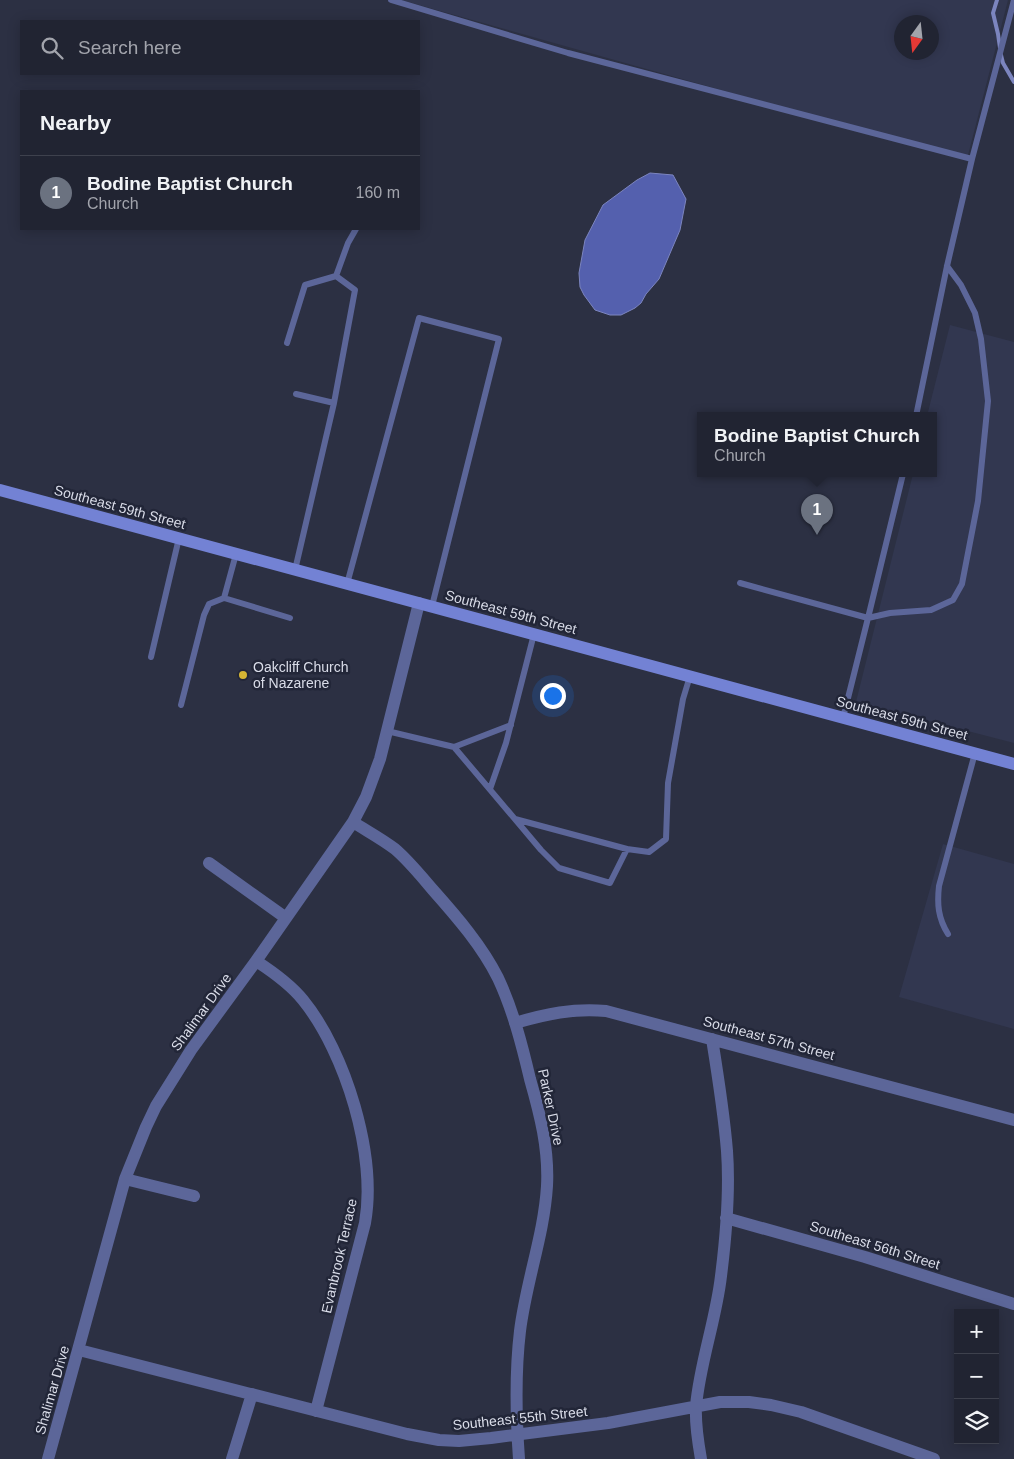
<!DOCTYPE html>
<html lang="en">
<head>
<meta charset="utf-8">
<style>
	:root { --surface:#212432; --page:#2d303e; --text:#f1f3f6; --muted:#a2a4ac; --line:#3e414d; --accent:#d5b534 }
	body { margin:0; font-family:Helvetica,sans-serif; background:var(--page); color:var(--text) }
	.controls { position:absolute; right:15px; bottom:15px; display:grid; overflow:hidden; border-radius:0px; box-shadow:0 2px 12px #0003 }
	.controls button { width:45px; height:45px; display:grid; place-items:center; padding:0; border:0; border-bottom:1px solid var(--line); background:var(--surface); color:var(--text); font:25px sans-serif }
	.compass { position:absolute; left:894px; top:15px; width:45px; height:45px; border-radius:50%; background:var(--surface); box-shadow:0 2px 12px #0003; rotate:195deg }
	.you { position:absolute; left:552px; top:695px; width:18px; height:18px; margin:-12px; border:4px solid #fff; border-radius:50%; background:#1a73e8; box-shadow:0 0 0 8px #1a73e833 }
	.badge { display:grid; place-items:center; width:32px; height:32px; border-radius:50%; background:var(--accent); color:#fff; font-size:16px; font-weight:700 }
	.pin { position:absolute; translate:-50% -41px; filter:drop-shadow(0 1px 2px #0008) }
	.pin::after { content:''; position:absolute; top:26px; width:18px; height:15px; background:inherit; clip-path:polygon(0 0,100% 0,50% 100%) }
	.popup { position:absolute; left:697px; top:412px; width:240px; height:65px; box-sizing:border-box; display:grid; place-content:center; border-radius:0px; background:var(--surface); filter:drop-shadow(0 1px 4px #0005); font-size:16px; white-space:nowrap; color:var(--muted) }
	.popup b { font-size:19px; color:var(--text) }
	.popup::after { content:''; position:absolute; left:50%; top:100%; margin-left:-10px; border:10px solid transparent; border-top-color:var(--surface) }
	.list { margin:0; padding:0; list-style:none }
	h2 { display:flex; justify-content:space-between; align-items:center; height:65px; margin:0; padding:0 20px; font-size:21px }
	h2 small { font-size:16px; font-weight:400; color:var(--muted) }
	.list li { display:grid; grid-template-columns:32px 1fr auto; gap:15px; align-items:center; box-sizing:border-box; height:75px; padding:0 20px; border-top:1px solid var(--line) }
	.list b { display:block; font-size:19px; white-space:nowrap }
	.list p { margin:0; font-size:16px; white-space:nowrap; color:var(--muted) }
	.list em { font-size:16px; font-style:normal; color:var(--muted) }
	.icon { flex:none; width:28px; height:28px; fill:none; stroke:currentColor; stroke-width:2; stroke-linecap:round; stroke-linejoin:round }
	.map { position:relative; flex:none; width:1014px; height:1459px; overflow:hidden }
	.search { position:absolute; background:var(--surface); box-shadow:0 2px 12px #0003; left:20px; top:20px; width:400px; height:55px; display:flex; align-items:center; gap:12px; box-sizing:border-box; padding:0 18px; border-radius:0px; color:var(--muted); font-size:19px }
	.panel { position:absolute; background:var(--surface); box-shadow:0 2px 12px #0003; left:20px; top:90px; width:400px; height:140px; border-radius:0px }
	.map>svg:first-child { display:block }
</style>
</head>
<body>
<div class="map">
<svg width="1014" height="1459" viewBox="0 0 1014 1459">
	<rect width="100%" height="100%" fill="#2c3043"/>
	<path fill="#323750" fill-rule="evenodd" d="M401,0H1008L967,159ZM902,22H932V52H902Z
		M950,325L1014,342V743L856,702L913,474H933V416H927Z
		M943,844L1014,864V1029L899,997Z"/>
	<path fill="#5460ae" stroke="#7c85bf" d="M650,173L673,175L686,199L680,230L659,279L646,294L641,303L635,308L621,315H610L595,310L584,295L580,287L579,273L585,240L603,205L637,180Z"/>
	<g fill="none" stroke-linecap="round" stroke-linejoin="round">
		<path stroke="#7c85bf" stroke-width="4" d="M997,0L993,13L998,34L1000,48
			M1001,55L1003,63L1014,82"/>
		<path stroke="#5c6699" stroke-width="6" d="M391,0L568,53L972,159
			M287,343L305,285L336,276
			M334,403L355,290L336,276L348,243L356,229
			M916,416L947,266L972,159L1014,0
			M903,474L868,618L890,613L931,610L953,600L962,584L978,501L988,401L981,339L975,313L961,285L947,266
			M295,570L334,403L296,394
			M740,583L868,618L843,718
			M347,584L419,318L499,339L432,606
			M224,598L290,618
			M151,657L179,538
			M181,705L204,615L209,604L224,598L236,554
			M387,731L454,747L541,850L559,868L610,883L627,849L515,819
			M454,747L511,725
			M490,789L506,743L534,634
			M627,849L649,852L666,839L668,783L683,699L690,676
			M948,934C938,918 937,904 939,886L975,753"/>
		<path stroke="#5c6699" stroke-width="12" d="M353,822C367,831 382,839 395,849C409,861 421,876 433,890C457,917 482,946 498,978C513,1010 522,1045 530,1079C540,1114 549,1149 547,1186C544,1235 526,1282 520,1331C515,1373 516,1417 519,1459
			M209,863L286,918
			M256,961C273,972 290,984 303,1000C346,1053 377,1156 365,1223L316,1411
			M515,1023C546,1014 573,1008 606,1011L1014,1120
			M125,1179L194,1196
			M726,1218L865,1257L1014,1304
			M79,1350L407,1434L439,1440L459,1441L491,1438L608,1423L720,1402H749L771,1405L801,1412L934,1459
			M48,1459L125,1179L146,1127L156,1106L191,1050L256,961L353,822L366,797L380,759L419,603
			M232,1459L252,1394
			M701,1459C698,1442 695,1424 696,1406C700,1362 716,1320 721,1276C726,1236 730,1192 727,1151C724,1114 718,1076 712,1039"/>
		<path stroke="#7382d4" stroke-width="12" d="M0,490L1014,764"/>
	</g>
	<circle fill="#d5b534" stroke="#222638" stroke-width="2" cx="243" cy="675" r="5"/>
	<g text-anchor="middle" stroke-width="5" stroke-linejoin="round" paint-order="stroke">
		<g font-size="14" fill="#d9dce8" stroke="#222638">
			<text transform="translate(120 507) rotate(15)" y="5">Southeast 59th Street</text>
			<text transform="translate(511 612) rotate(15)" y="5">Southeast 59th Street</text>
			<text transform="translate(902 718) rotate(15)" y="5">Southeast 59th Street</text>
			<text transform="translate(201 1012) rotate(-54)" y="5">Shalimar Drive</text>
			<text transform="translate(769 1038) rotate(15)" y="5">Southeast 57th Street</text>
			<text transform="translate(551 1107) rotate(78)" y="5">Parker Drive</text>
			<text transform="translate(875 1245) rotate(17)" y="5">Southeast 56th Street</text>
			<text transform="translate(339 1256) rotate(-77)" y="5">Evanbrook Terrace</text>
			<text transform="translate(52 1390) rotate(-74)" y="5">Shalimar Drive</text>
			<text transform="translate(520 1418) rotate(-6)" y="5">Southeast 55th Street</text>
		</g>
		<g font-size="14" fill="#d9dce8" stroke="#222638" text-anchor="start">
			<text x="253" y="672">Oakcliff Church<tspan x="253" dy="16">of Nazarene</tspan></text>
		</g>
	</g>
</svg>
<div class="controls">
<button>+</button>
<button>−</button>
<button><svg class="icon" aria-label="layers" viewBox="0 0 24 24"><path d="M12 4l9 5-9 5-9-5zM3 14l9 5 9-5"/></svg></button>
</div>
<svg class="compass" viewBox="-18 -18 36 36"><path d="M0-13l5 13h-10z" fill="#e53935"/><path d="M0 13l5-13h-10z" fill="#a2a4ac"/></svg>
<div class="you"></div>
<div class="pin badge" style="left:817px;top:535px;background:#6b7280">1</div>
<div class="popup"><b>Bodine Baptist Church</b>Church</div>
<div class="search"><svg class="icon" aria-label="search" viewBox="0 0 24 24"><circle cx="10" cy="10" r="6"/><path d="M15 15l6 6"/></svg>Search here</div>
<section class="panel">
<h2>Nearby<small></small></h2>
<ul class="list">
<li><span class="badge" style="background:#6b7280">1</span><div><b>Bodine Baptist Church</b><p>Church</p></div><em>160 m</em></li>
</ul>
</section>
</div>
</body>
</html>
